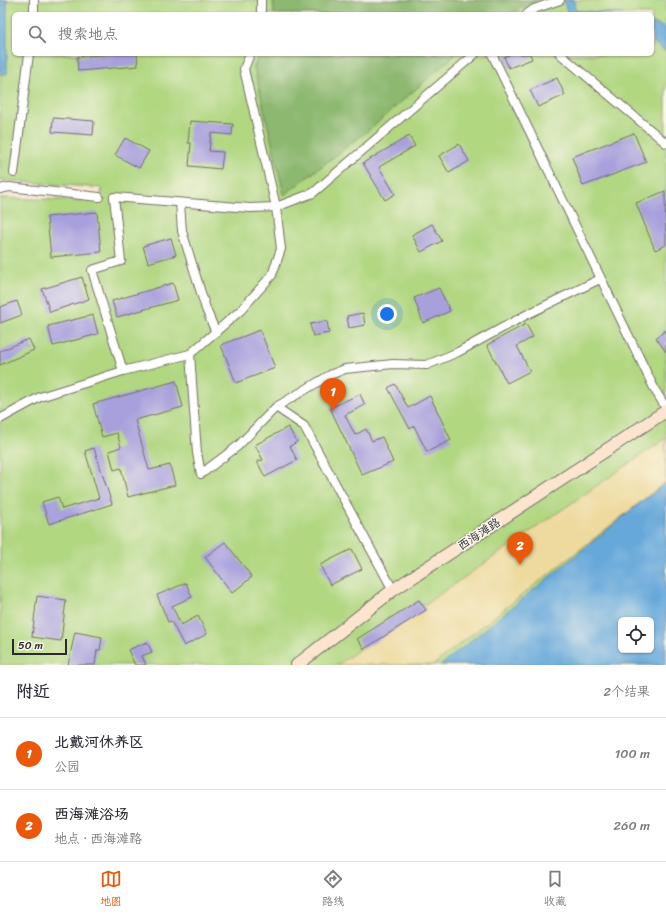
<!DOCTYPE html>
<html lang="zh">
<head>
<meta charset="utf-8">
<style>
	:root { --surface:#fff; --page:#f7f7f7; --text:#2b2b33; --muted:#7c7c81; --line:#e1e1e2; --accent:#ea580c }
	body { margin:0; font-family:Sriracha,"LXGW WenKai TC",sans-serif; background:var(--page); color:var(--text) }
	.controls { position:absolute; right:12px; bottom:12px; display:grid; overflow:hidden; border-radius:6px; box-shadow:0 1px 3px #0004 }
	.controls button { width:36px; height:36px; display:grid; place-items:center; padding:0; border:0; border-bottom:1px solid var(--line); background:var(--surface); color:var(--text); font:20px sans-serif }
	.scale { position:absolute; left:12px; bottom:10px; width:55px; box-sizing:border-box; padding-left:4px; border:2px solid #2b2b2b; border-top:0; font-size:11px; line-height:14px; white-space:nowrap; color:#2b2b2b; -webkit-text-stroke:3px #fbf7ec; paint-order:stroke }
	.you { position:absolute; left:387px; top:314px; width:14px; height:14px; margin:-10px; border:3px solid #fff; border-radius:50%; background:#1a73e8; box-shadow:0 0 0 6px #1a73e833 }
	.badge { display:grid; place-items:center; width:26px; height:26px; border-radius:50%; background:var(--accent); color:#fff; font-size:13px; font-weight:700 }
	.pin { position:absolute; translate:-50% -33px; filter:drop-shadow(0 1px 2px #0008) }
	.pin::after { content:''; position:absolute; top:21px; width:14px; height:12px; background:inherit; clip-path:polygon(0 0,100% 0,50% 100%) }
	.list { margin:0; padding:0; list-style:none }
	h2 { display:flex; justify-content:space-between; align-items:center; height:52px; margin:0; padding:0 16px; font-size:17px }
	h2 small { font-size:13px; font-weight:400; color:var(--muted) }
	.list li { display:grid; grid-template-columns:26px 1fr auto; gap:12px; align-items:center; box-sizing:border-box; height:72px; padding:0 16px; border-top:1px solid var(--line) }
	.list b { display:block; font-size:15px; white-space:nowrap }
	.list p { margin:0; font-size:13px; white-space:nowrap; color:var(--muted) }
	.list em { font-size:13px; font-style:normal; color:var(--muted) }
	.icon { flex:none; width:22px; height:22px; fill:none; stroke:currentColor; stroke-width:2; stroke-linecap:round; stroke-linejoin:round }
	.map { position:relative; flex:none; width:666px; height:665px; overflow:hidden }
	.search { position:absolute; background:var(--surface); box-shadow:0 1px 3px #0004; left:12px; right:12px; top:12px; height:44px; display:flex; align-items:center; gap:10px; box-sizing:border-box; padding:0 14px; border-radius:6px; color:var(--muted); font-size:15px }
	.sheet { height:196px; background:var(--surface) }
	nav { display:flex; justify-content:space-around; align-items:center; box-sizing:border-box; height:56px; border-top:1px solid var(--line); background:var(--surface); font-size:11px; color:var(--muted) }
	nav a { display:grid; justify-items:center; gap:2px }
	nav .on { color:var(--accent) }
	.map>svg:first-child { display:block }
</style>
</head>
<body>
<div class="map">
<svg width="666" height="665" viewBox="0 0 666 665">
	<rect width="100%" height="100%" fill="#fbf7ec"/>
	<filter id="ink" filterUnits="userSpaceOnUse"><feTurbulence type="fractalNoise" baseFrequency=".025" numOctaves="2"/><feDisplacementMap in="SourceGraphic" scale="8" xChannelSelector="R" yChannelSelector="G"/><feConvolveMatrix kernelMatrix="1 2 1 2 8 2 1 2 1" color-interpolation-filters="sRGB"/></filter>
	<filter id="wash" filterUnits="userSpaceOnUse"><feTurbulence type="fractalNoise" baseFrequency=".012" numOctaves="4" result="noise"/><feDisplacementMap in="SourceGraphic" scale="16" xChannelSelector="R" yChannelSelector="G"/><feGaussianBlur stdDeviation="0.9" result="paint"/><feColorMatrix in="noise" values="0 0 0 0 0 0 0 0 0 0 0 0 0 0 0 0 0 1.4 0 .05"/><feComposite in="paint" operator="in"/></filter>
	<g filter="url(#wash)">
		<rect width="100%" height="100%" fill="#f6e7d1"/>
		<path fill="#b1d781" stroke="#6e8156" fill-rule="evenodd" d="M0,0H666V665H0V198L100,201L102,188L0,180ZM14,14H652V54H14ZM621,620H651V650H621Z"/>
		<path fill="#8cb86f" stroke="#5c724d" d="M273,0H537L511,14H274Z
			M259,54H456L369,130L284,195L254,67Z"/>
		<path fill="#eeda9e" stroke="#8c8264" d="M666,438V482L433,665H337Z"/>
		<path fill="#66a8da" stroke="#486a82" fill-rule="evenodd" d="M0,0H7V74H0Z
			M563,0H574L575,10L623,14H568Z
			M652,23L666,28V52L652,41Z
			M666,482V665H441ZM621,620H651V650H621Z"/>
		<g id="blocks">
			<path fill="#a8a0dc" d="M112,54H137L138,66L78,71L77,57Z
				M511,54H530L532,59L509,68L504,57Z
				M557,78L565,95L538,107L530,90Z
				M53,118L94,121L93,135L52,132Z
				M190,121L233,124L232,135L211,133L209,151L223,152L221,169L189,166L191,143H188Z
				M634,133L646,162L583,186L572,157Z
				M409,136L415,146L379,167L395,194L385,200L363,163Z
				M125,138L149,151L139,168L115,155Z
				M459,144L469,161L449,173L439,156Z
				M665,191L666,245L655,250L636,203Z
				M97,212L101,252L51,257L47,217Z
				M432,224L442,241L421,252L412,235Z
				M171,238L176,255L148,263L143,246Z
				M82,277L89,299L50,312L42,289Z
				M173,283L178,300L117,317L112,301Z
				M439,288L450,311L423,323L414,298Z
				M17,301L22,315L0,323V307Z
				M363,313L365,325L349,328L347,316Z
				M93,315L98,334L53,346L48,326Z
				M327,321L329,333L313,336L310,324Z
				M526,324L533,337L517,346L530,371L507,383L487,345Z
				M260,330L275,368L236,383L221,345Z
				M666,330V352L656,338Z
				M29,339L34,350L0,365V351Z
				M176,381L183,407L135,420L149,470L170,465L175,485L128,497L121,468L114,470L109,451L121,447L117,433L102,437L93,404Z
				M395,384L408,408L430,396L451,440L427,452L414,426L410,429L388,388Z
				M360,394L365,405L345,415L355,435L366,429L372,441L382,437L393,462L362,475L330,408Z
				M288,427L297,442L290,446L297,460L265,477L257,461L263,460L255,445Z
				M94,448L112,504L49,524L42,502L58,497L62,509L99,498L85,451Z
				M225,542L252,577L232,593L205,557Z
				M352,549L362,569L330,585L320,565Z
				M186,583L192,597L172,606L181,625L198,616L207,634L184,646L171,621L168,622L157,595Z
				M37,596L66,600L61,641L32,637Z
				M419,600L426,610L364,649L357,639Z
				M75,632L102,637L100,650H97L95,665H68Z
				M147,642L152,652L142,656L146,665H135L128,650Z"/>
		</g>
	</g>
	<g filter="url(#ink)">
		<use href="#blocks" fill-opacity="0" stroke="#726d65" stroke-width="1"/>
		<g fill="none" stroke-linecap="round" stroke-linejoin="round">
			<g stroke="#726d65" stroke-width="10">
				<path id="street" d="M261,0V14
					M34,14V0
					M527,14L534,9L560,0
					M492,54L655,390L666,408
					M560,54L666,143
					M14,173L29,54
					M0,189L9,187L99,197
					M180,203L182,231L206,309L216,333
					M190,354L197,453L201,474L238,446L276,407L330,375L345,369L393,364L427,365L458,352L526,315L600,279
					M123,371L92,270L121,261L114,197L250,208L276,207L313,193L475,54
					M276,407L304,426L393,590
					M0,419L40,397L123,371L190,354L241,310L272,275L281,249L276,207L244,69L250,54"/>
			</g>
			<g stroke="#726d65" stroke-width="14">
				<path id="secondary" d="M297,665L393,590L666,411"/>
			</g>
			<use href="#street" stroke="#fff" stroke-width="8"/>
			<use href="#secondary" stroke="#fce5cf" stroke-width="12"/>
		</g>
	</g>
	<g text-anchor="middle" stroke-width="3" stroke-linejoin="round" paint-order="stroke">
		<g font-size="12" fill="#2b2b2b" stroke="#fbf7ec">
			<text transform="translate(479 534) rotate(-33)" y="4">西海滩路</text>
		</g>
	</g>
</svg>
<div class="controls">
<button><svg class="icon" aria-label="locate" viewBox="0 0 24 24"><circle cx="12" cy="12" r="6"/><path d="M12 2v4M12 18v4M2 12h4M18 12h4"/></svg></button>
</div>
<div class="scale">50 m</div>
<div class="you"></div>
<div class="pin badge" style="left:333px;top:411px">1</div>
<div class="pin badge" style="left:520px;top:565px">2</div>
<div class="search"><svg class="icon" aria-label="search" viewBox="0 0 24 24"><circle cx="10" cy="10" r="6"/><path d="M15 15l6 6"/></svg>搜索地点</div>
</div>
<section class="sheet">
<h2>附近<small>2个结果</small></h2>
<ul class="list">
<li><span class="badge">1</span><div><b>北戴河休养区</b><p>公园</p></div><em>100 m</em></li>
<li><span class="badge">2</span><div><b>西海滩浴场</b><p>地点 · 西海滩路</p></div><em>260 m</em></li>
</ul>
</section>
<nav>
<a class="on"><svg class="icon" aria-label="map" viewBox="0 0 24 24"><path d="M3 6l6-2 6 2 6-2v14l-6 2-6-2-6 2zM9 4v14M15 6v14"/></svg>地图</a>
<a><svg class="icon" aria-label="directions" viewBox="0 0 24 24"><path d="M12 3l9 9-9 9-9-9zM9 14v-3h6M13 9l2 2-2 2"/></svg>路线</a>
<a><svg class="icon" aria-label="saved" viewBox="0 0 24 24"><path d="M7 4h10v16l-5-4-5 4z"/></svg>收藏</a>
</nav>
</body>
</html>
